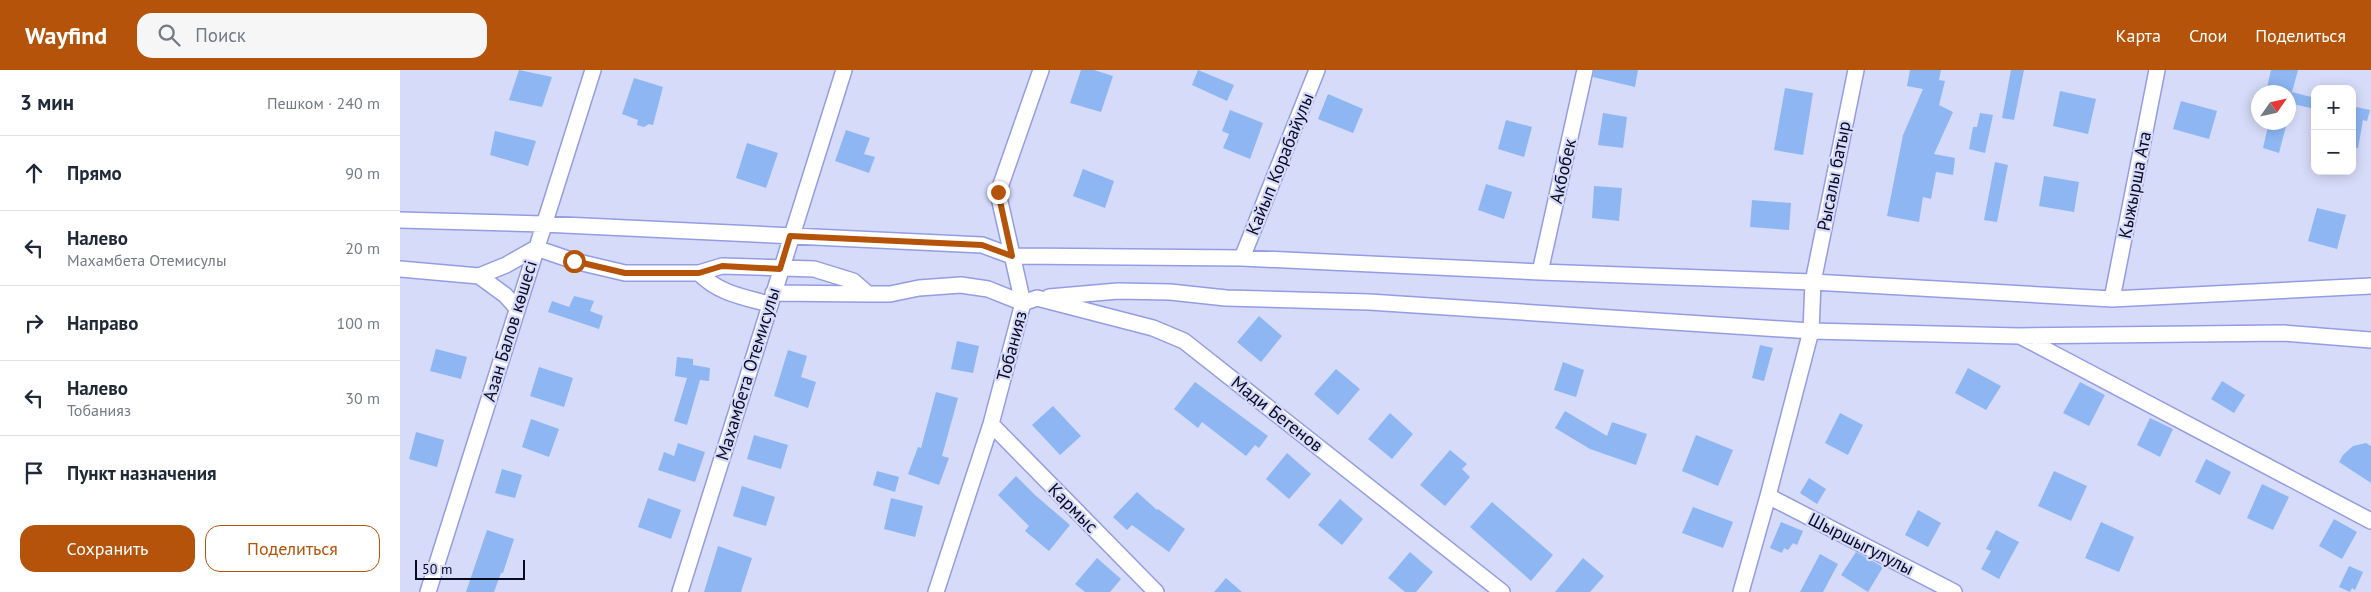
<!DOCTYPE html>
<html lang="ru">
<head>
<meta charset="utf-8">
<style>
	:root { --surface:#fff; --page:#f6f6f7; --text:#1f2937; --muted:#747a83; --line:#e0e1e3; --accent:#b45309 }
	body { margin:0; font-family:"PT Sans",sans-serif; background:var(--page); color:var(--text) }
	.controls { position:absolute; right:15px; top:15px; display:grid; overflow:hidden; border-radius:10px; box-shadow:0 2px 12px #0003 }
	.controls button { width:45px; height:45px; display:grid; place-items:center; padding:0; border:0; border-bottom:1px solid var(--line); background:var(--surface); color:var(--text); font:25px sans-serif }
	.compass { position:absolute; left:1851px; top:15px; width:45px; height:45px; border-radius:50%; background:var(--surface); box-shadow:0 2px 12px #0003; rotate:56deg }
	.scale { position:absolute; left:15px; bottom:12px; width:110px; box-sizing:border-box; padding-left:5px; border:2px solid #090922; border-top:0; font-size:14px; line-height:18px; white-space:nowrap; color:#090922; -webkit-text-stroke:4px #d6dbf9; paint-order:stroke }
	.stop { position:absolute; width:15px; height:15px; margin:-11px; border:4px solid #b45309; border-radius:50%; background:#fff }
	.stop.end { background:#b45309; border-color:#fff; box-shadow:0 1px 5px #0008 }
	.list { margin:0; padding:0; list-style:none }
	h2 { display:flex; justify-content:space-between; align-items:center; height:65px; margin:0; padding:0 20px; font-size:21px }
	h2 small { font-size:16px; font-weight:400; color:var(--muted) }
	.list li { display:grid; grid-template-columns:32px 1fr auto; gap:15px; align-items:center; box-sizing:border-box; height:75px; padding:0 20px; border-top:1px solid var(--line) }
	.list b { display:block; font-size:19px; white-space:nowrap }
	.list p { margin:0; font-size:16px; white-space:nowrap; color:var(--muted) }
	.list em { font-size:16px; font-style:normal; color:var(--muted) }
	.actions { display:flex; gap:10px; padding:15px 20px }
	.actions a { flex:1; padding:11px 0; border:1px solid var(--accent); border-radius:15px; text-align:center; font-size:18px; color:var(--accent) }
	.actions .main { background:var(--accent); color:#fff }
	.icon { flex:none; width:28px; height:28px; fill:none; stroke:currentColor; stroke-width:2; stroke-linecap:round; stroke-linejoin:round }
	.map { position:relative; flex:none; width:1971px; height:522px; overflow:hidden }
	header { display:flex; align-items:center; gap:30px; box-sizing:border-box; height:70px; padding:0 25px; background:var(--accent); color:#fff }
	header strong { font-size:24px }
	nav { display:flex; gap:28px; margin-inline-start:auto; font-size:18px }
	.search { width:350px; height:45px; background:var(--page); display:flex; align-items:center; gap:12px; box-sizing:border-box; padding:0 18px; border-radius:15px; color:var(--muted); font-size:19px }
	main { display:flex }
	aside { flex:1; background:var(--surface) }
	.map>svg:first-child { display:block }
</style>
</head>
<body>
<header>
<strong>Wayfind</strong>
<div class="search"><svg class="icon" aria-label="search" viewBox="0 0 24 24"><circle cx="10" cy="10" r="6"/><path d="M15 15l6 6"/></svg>Поиск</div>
<nav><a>Карта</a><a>Слои</a><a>Поделиться</a></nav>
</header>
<main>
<aside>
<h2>3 мин<small>Пешком · 240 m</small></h2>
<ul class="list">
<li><svg class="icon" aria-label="ahead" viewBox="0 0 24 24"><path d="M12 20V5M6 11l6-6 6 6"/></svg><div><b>Прямо</b></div><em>90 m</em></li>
<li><svg class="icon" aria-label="left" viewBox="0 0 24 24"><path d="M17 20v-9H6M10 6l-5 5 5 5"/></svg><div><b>Налево</b><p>Махамбета Отемисулы</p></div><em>20 m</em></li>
<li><svg class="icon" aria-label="right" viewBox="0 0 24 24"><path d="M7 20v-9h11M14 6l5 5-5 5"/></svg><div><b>Направо</b></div><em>100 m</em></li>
<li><svg class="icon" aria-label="left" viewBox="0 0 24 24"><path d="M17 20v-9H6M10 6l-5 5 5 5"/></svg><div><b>Налево</b><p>Тобанияз</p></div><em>30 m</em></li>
<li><svg class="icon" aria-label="arrive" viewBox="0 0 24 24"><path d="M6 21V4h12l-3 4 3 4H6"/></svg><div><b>Пункт назначения</b></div></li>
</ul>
<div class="actions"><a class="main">Сохранить</a><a>Поделиться</a></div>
</aside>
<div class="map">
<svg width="1971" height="522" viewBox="0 0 1971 522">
	<rect width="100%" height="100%" fill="#d6dbf9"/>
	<path fill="#8db6f3" d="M119,0L152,7L142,37L109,30Z
		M681,0H694L713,6L701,42L670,33Z
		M798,0L834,15L827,31L792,15Z
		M1194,0H1238L1235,17L1193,7Z
		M1510,0H1541L1539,10L1545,11L1539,35L1553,42L1534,84L1555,88L1553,105L1536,102L1531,129L1523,127L1519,152L1487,146L1503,65L1523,19L1507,16Z
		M1611,0H1624L1614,50L1602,48Z
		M1871,0H1898L1892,22L1915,28V39L1888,33V22H1866Z
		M234,8L263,17L253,55L249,54L244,57L237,55L238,50L222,44Z
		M1385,18L1413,23L1403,85L1374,80Z
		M1660,21L1696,29L1688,64L1653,56Z
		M928,24L963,39L953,63L918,49Z
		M1781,31L1817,41L1809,69L1773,59Z
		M1952,36L1970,40L1967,51L1963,50L1958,78H1952Z
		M830,40L863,53L850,89L823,78L829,64L822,61Z
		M1203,43L1227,47L1223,78L1198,75Z
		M1580,43L1593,45L1585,83L1569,79L1573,57H1577Z
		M1106,50L1132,57L1124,87L1098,79Z
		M1869,52H1887L1879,83L1863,78Z
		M446,60L470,68L464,84L475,87L469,103L435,91Z
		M95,61L136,71L128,96L90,85Z
		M347,73L378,83L366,118L336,108Z
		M1595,92L1608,95L1597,152L1584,150Z
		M683,99L714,111L705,138L673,126Z
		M1644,106L1679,112L1674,142L1639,136Z
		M1086,114L1112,122L1104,149L1078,140Z
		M1194,116L1222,118L1219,151L1192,148Z
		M1352,130L1391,133L1389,160L1350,157Z
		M1917,138L1946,145L1937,179L1908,171Z
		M174,226L194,231L190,241L203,246L199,259L148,242L152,231L169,237Z
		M859,246L882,266L861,292L837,272Z
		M557,271L579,276L573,303L551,299Z
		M1360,275L1373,278L1364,311L1352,308Z
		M36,279L67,287L61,309L30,301Z
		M388,280L407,286L401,307L416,312L408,338L374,326Z
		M277,287L293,289V295L310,298L309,311L300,310L287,355L274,351L287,308L275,306Z
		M1163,292L1184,300L1176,327L1154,320Z
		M139,297L173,308L164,337L130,326Z
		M1568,298L1601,316L1586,340L1555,323Z
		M936,299L960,319L938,345L914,324Z
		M1822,311L1845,325L1834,343L1811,329Z
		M795,312L868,366L859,378L855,375L846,386L802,352L798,358L774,339Z
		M1680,312L1705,325L1689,356L1663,343Z
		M536,322L558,328L542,386L549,388L539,415L508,404L518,377L521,378Z
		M653,336L681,366L660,385L632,355Z
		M1165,341L1207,366L1212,352L1247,364L1236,395L1190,379L1155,358Z
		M990,343L1013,364L992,389L968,369Z
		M1440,343L1463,355L1448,385L1425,373Z
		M1750,348L1773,359L1760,387L1737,375Z
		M131,349L159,359L149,387L122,377Z
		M16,362L44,370L37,397L9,389Z
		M354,365L388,375L381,399L347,389Z
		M1296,365L1333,380L1318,416L1282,401Z
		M278,373L305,382L295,412L258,400L264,382L274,386Z
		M1966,373L1971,376V413L1939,392L1943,385L1953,376Z
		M1050,380L1067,394L1062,399L1070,407L1045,436L1020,415Z
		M887,383L911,404L889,429L866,409Z
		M1806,389L1831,402L1820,425L1795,412Z
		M102,399L122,405L115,428L95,423Z
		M477,401L499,407L495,422L473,415Z
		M1654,401L1687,416L1671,451L1638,436Z
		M616,406L635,425L670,455L649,481L625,461L629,456L598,425Z
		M1409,408L1426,419L1417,434L1400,423Z
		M1862,414L1889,427L1873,460L1847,448Z
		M342,416L375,427L366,456L333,446Z
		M737,422L757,440L758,439L785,459L769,482L732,455L727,460L713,447Z
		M248,428L281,440L271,469L238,457Z
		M491,428L523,436L515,467L484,459Z
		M940,429L963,449L942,475L918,455Z
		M1092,432L1153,485L1131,511L1070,457Z
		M1293,437L1333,452L1323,478L1282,463Z
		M1518,440L1541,453L1528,477L1505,465Z
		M1934,449L1957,462L1942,489L1919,476Z
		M1381,452L1403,461L1397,475L1393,473L1388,480L1384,478L1382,483L1370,478Z
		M1701,452L1734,467L1719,502L1685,488Z
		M87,460L114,469L103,503H101L94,522H66Z
		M1596,460L1619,472L1599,509L1581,499L1591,481L1586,479Z
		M318,476L352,488L341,522H304Z
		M1010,482L1033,502L1016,522H1005L988,508Z
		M1456,482L1483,497L1468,522L1441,505Z
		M1420,484L1438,494L1423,522H1400Z
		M697,488L721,509L710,522H685L675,514Z
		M1183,488L1204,506L1190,522H1155Z
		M1949,496L1963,502L1955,520L1952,518L1950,522L1939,517Z
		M826,508L842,522H814Z"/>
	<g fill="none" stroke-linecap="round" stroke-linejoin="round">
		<g stroke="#949ce3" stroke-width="18">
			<path id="street" d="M0,150L143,154L582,175L612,186L842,188L1140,202L1413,212L1712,229L1971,216
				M842,188L917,0
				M0,199L79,206L106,195L136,178L174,191L225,203H299L322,196L414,199L453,211L468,224H490L519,218L561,215L588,219L623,233L637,228L753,258L784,271L1102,522
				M1140,202L1185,0
				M299,203C318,223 343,227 369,234
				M79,206L105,225L117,238
				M373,223L468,224
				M649,227L718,221L770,222L826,228L969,232L1411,261L1413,212L1456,0
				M1712,229L1757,0
				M1620,266L1971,451
				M591,354L756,522
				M1368,426L1554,522
				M28,522L193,0
				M280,522L444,0
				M536,522L591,354L623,233L598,123L641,0
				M1341,522L1368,426L1411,261L1619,266L1884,263L1971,270"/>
		</g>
		<use href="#street" stroke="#fff" stroke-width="15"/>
	</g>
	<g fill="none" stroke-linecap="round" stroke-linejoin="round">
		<path stroke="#b45309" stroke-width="6" d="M174,191L225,203H299L322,196L380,199L390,166L582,175L612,186L598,122"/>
	</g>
	<g text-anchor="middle" stroke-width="4.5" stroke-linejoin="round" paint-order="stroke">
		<g font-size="18" fill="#090922" stroke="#d6dbf9">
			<text transform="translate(880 94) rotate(-68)" y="6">Кайып Корабайулы</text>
			<text transform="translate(1163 101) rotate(-77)" y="6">Акбобек</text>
			<text transform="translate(1434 106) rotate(-79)" y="6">Рысалы батыр</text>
			<text transform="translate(1735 115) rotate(-79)" y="6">Кыжырша Ата</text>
			<text transform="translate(110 261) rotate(-73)" y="6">Азан Балов көшесі</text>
			<text transform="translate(612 276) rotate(-75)" y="6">Тобанияз</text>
			<text transform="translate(348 304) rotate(-73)" y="6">Махамбета Отемисулы</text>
			<text transform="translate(877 344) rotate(38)" y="6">Мади Бегенов</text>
			<text transform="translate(673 438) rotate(45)" y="6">Кармыс</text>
			<text transform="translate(1461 474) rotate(27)" y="6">Шыршыгулулы</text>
		</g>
	</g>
</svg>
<div class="controls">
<button>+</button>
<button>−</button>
</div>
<svg class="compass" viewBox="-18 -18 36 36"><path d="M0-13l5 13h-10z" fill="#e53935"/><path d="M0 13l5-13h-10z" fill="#747a83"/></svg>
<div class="scale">50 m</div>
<div class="stop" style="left:174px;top:191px"></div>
<div class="stop end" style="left:598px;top:122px"></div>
</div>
</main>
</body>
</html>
